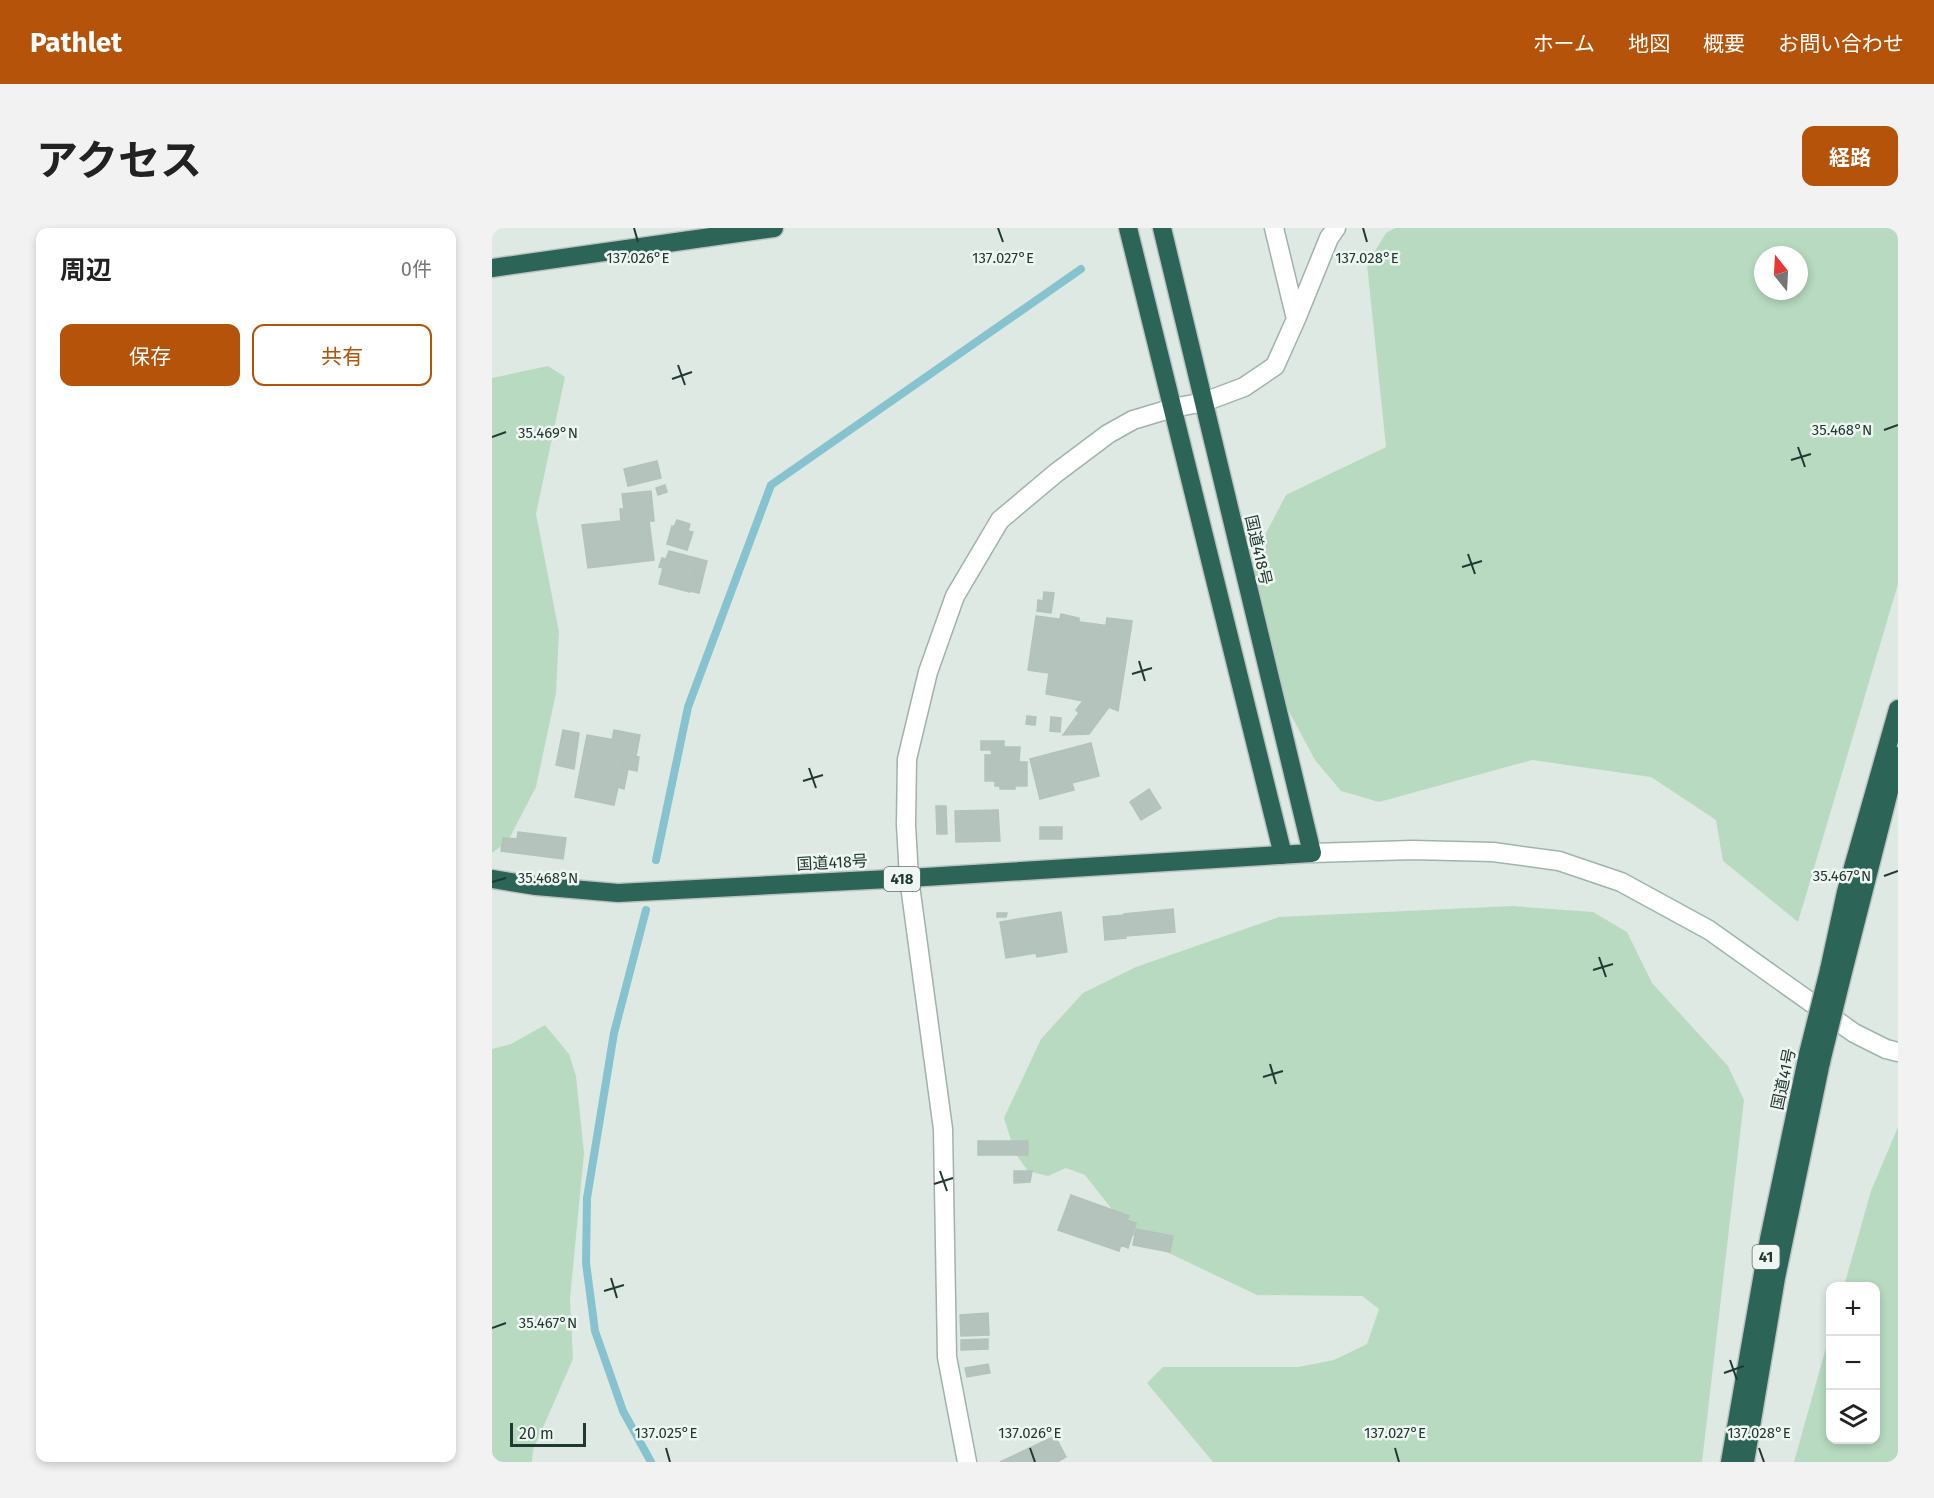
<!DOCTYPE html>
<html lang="ja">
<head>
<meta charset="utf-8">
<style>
	:root { --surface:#fff; --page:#f2f2f2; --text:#222; --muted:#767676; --line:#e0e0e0; --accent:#b45309 }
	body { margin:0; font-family:"Fira Sans","Noto Sans JP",sans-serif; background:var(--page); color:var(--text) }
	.controls { position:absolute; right:18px; bottom:18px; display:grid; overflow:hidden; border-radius:12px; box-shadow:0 3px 9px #0003 }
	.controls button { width:54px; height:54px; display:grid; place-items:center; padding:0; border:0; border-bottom:2px solid var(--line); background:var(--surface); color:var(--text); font:30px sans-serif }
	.compass { position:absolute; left:1262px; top:18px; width:54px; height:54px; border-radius:50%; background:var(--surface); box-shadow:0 3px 9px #0003; rotate:342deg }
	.scale { position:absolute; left:18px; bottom:15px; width:76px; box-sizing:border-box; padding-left:6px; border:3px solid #203932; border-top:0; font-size:16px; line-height:21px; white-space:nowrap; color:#203932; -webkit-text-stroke:4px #eff6f2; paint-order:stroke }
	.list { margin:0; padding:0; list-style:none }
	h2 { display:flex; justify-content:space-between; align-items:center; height:78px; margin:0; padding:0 24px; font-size:26px }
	h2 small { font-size:20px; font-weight:400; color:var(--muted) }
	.actions { display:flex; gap:12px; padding:18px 24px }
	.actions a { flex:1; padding:14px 0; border:2px solid var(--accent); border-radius:12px; text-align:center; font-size:21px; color:var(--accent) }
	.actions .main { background:var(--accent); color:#fff }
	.icon { flex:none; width:33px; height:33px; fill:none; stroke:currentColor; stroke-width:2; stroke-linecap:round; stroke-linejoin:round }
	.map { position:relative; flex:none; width:1406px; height:1234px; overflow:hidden; border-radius:12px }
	header { display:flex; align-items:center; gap:36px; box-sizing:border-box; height:84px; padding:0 30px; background:var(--accent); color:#fff }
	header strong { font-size:28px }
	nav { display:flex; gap:33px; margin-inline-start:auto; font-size:21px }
	.intro { display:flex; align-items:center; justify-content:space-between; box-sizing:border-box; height:144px; padding:0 36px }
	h1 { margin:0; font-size:42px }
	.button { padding:15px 27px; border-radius:12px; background:var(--accent); color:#fff; font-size:21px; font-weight:700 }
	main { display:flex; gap:36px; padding:0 36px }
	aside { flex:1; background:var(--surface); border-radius:12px; box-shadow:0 3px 9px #0003 }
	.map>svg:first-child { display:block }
</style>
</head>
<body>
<header>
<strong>Pathlet</strong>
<nav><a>ホーム</a><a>地図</a><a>概要</a><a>お問い合わせ</a></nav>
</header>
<div class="intro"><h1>アクセス</h1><a class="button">経路</a></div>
<main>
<aside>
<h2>周辺<small>0件</small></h2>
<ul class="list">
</ul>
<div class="actions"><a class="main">保存</a><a>共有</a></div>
</aside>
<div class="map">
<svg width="1406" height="1234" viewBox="0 0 1406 1234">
	<rect width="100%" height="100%" fill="#dfe9e4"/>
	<path fill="#b8dac1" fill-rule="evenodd" d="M903,0H1406V356L1306,694L1231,633L1224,592L1159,549L1040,532L887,574L849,563L823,532L784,459L753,345L794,267L894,219L875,36L894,5ZM1271,27H1307V63H1271Z
		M56,138L73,149L44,286L67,404L64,465L44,559L16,613L0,625V150Z
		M1020,678L1101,684L1135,704L1160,755L1236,838L1252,872L1210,1234H721L655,1155L671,1139H806L842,1132L875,1116L887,1081L870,1068L765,1067L641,1008L593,947L574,940L556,948L536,943L523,925L512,890L549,811L591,765L644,739L787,689Z
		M53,797L77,826L84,848L92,925L78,1071L81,1131L41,1222L40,1234H0V821L19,816Z
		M1406,899V1234H1302L1338,1105V1212H1384V1058H1352L1379,963Z"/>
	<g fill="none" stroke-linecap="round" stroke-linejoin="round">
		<path stroke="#87c3ce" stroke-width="8" d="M164,632L196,479L279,257L589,41
			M154,682L122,805L95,970L94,1035L103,1103L131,1183L159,1234"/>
	</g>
	<path fill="#b4c4bd" stroke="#b1c3bb" stroke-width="1.5" d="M165,233L169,250L136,258L132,241Z
		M173,257L175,264L166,267L164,260Z
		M159,263L162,293H157L162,332L96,340L90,297L129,293L128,281H132L130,266Z
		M185,292L198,296L196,303L201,304L195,322L175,316L180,298L182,299Z
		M177,323L204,330L203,336H205L198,364L167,356L171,340L167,339L170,330L174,331Z
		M204,330L215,333L207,365L198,363L205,336H203Z
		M552,364L562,365L559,385L545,383L546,372L551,373Z
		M569,386L587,390V394L568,391Z
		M544,388L639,401L626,483L594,469L591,473L554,466L557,445L536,442Z
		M615,390L640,393L639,401L614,397Z
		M594,469L617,479L597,506L571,507L587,485L584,482Z
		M535,488L544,489L543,497L534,496Z
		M559,489L569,490L568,504L558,503Z
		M71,502L87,505L82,541L64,537Z
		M122,502L148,507L144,528L132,526L134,514L120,512Z
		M95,507L134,514L130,540L136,541L132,561L126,559L122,577L83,569Z
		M489,513H512V519H528L527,534H535V558H503V553H493V527H500L499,522H489Z
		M599,515L607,548L580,555L582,562L548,571L538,531Z
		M132,526L147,529L145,543L130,540Z
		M523,557V561H508V558Z
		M657,561L669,580L649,592L638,574Z
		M444,578H454L455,606H445Z
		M506,582L508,613L464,614L463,583Z
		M548,599H570V611H548Z
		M26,604L74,610L71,631L9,623L11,610L25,611Z
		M681,681L683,704L634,708L632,686Z
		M569,684L575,724L545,729L544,725L514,730L508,694Z
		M505,685H515L514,689H505Z
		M632,687L634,710L613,712L611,689Z
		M486,913H536V927H486Z
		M522,943H540L538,954L522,955Z
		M579,967L637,988L635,992L644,995L636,1020L629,1017L627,1023L566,1002Z
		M644,1001L681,1008L678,1024L641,1017Z
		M496,1085L497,1107L469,1108L468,1087Z
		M496,1111V1121L469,1122V1112Z
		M496,1136L498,1145L475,1149L473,1140Z
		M563,1208L574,1229L565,1234H508Z"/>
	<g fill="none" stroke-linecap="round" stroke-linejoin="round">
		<g stroke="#a2b1ab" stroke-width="21">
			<path id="street" d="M782,0L804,91
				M475,1234L455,1129L451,901L417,650L414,597L415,531L436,444L463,368L508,292L564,245L616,206L641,192L681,180L712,174L752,159L783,138L804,91L837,10L844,0"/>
		</g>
		<g stroke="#9eb5ac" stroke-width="21">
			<path id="secondary" d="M820,625L921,622L1001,624L1067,633L1129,654L1217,702L1362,805L1394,821L1406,824"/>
		</g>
		<g stroke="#bcc4c2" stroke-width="21">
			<path id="highway" d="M636,0L791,627
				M0,40L282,0
				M0,651L44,658L126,665L417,650L820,625L670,0
				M1337,742L1354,664L1406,481
				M1350,748L1406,528
				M1238,1234L1277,1011L1316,826
				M1253,1234L1284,1050L1329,834"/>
		</g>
		<use href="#street" stroke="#fff" stroke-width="18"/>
		<use href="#secondary" stroke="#fff" stroke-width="18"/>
		<use href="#highway" stroke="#2d6458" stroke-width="18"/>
		<g stroke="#bcc4c2" stroke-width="21" stroke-linecap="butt">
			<path id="highway-bridge" d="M1316,826L1337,742
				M1329,834L1350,748"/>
		</g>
		<use href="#highway-bridge" stroke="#2d6458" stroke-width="18"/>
	</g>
	<path fill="none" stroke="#203932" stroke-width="2" d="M142,0L146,14M506,0L511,14M871,0L875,14M186,137L193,157M180,151L200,144M1392,202L1406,197M0,209L14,204M1306,219L1313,239M1299,232L1319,226M976,326L983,346M970,339L990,333M647,433L653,453M640,446L660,440M317,540L324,560M311,553L331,547M1392,648L1406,643M0,654L14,650M1107,729L1114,749M1101,742L1121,736M778,836L784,856M771,849L791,843M448,943L455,963M442,956L461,950M119,1050L125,1070M112,1063L132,1057M0,1100L14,1095M1238,1132L1245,1152M1232,1145L1252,1138M174,1220L178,1234M538,1220L543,1234M903,1220L907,1234M1267,1220L1272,1234"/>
	<g text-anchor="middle" stroke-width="5" stroke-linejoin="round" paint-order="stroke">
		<g fill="#eff6f2" stroke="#5e726c" stroke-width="1.5">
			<rect x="392" y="639" width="36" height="24" rx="4.5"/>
			<rect x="1260.5" y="1017" width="27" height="24" rx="4.5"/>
		</g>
		<g font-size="15" font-weight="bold" fill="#203932">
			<text x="410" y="656">418</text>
			<text x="1274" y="1034">41</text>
		</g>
		<g font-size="16" fill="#203932" stroke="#eff6f2">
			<text transform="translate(767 322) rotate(77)" y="6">国道418号</text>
			<text transform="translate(340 634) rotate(-3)" y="6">国道418号</text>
			<text transform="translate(1291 851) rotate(-78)" y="6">国道41号</text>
		</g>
	</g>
	<g font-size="15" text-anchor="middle" fill="#203932" stroke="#eff6f2" stroke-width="5" stroke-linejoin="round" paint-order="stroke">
		<text x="146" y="35">137.026°E</text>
		<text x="511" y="35">137.027°E</text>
		<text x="875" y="35">137.028°E</text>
		<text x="1350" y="207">35.468°N</text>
		<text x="56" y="210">35.469°N</text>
		<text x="1350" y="653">35.467°N</text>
		<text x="56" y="655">35.468°N</text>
		<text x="56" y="1100">35.467°N</text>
		<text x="174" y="1210">137.025°E</text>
		<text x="538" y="1210">137.026°E</text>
		<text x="903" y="1210">137.027°E</text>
		<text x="1267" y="1210">137.028°E</text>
	</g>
</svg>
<div class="controls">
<button>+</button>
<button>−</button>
<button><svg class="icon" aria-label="layers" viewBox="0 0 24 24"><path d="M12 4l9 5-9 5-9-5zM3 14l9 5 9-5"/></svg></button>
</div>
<svg class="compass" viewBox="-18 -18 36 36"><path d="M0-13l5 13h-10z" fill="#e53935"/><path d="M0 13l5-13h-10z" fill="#767676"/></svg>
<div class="scale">20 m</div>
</div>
</main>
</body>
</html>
